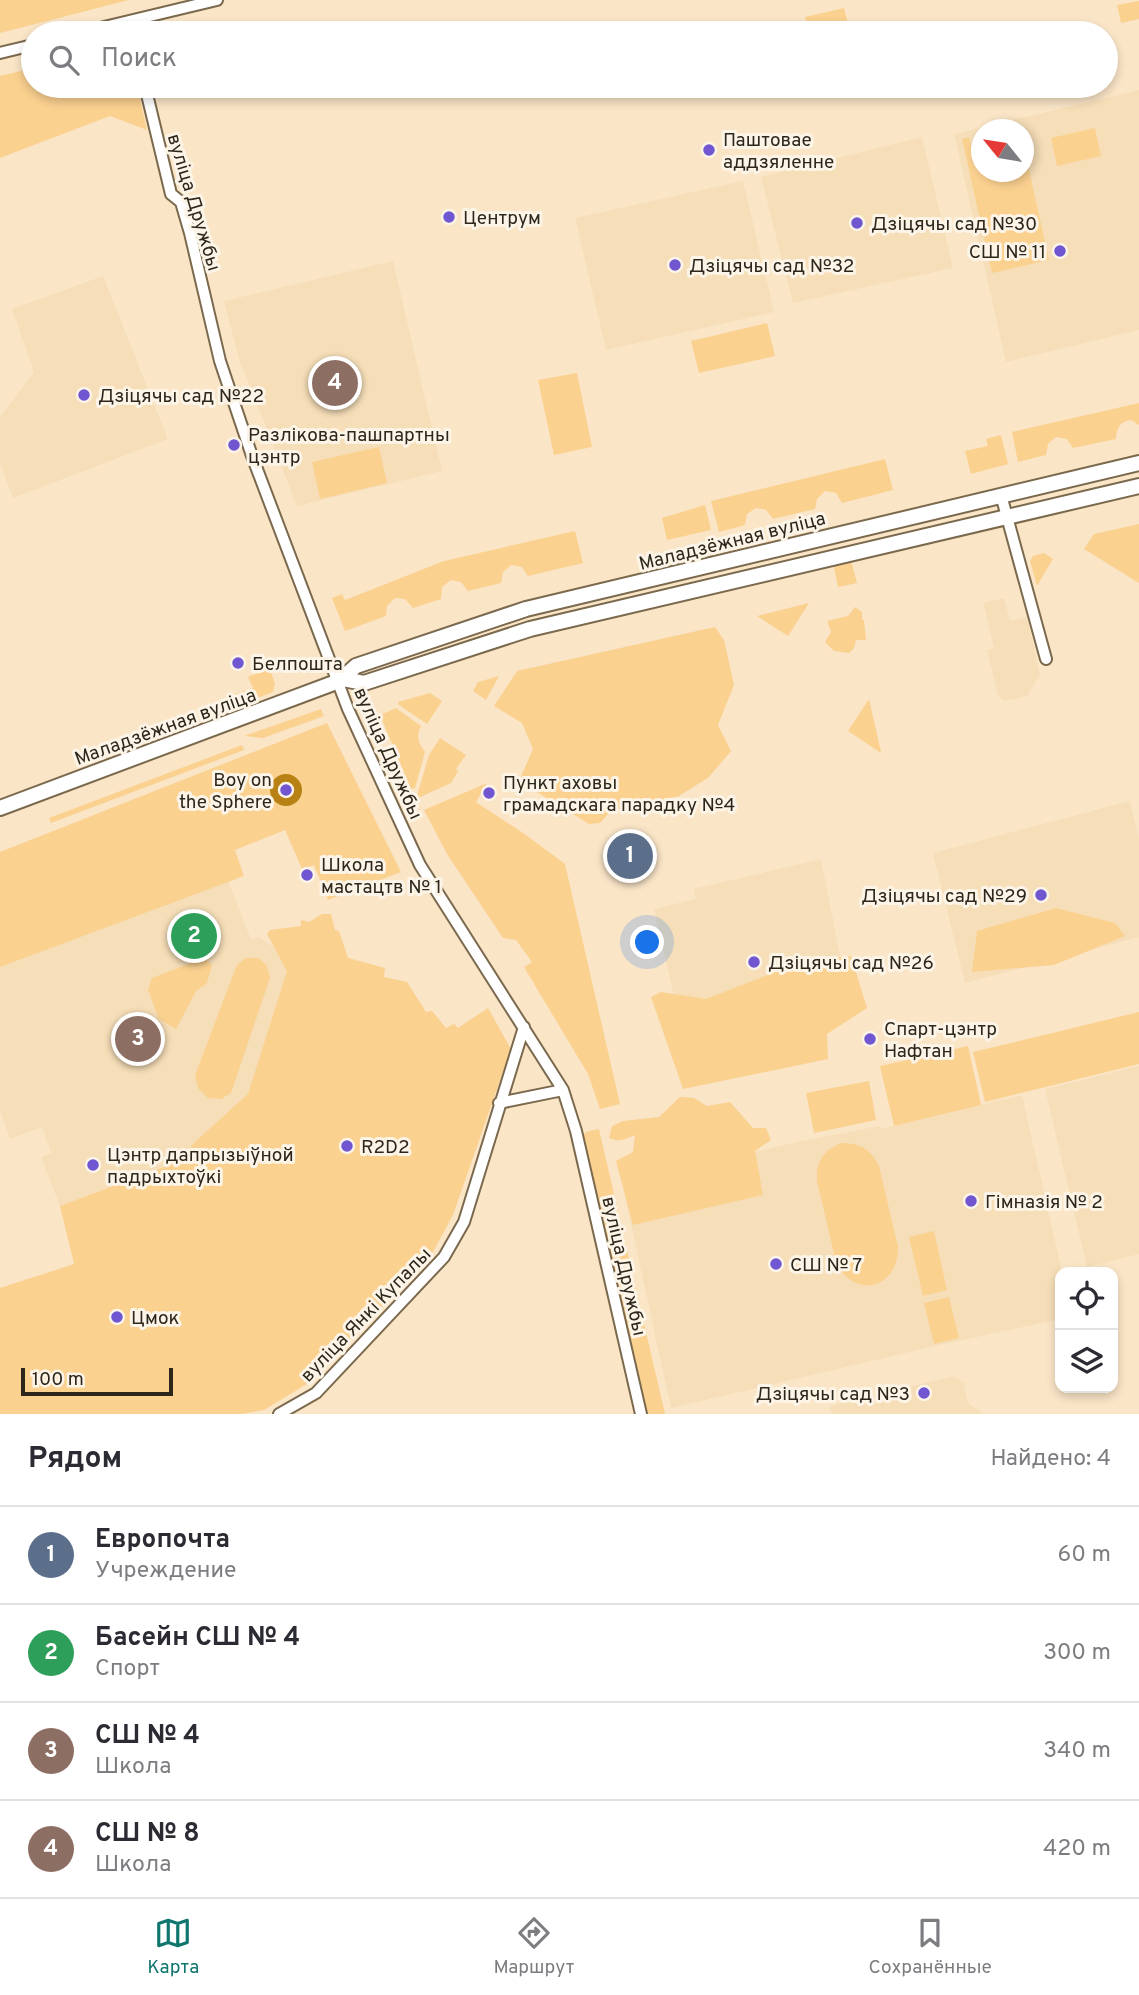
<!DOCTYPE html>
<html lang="ru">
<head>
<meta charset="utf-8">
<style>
	:root { --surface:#fff; --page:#f2f2f3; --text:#2b2b33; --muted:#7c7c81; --line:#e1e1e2; --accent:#0f766e }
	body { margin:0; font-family:Overpass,sans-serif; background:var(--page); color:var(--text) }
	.controls { position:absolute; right:21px; bottom:21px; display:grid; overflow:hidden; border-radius:14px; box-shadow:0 4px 10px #0003 }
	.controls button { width:63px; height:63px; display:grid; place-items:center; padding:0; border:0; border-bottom:2px solid var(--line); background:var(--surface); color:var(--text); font:35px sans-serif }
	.compass { position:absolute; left:971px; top:119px; width:63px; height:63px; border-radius:50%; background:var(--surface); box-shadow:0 4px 10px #0003; rotate:300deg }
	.scale { position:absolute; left:21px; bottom:18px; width:152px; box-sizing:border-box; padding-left:7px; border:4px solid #2d261a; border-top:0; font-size:19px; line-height:24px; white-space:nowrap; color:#2d261a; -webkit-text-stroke:5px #fdf4e8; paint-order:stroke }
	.you { position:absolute; left:648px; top:943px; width:24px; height:24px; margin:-18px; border:5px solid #fff; border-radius:50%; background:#1a73e8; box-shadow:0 0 0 10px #1a73e833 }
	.badge { display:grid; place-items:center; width:46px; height:46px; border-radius:50%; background:var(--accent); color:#fff; font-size:23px; font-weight:700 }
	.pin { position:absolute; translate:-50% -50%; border:4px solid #fff; box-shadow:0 2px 7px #0006 }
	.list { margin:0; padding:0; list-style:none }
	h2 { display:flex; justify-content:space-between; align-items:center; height:91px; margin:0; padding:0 28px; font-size:30px }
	h2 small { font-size:23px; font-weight:400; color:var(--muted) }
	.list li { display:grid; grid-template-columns:46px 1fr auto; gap:21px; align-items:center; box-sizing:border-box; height:98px; padding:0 28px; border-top:2px solid var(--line) }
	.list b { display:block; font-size:26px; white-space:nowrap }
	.list p { margin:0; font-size:23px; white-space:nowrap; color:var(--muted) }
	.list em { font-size:23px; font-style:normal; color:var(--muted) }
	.icon { flex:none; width:38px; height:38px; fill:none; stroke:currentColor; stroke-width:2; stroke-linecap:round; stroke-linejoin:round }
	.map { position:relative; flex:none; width:1139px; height:1414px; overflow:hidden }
	.search { position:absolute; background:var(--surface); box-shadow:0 4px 10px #0003; left:21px; right:21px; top:21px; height:77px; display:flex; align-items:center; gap:18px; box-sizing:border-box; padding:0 24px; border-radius:38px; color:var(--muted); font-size:26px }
	.sheet { height:483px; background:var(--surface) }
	nav { display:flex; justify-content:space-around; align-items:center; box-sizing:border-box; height:98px; border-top:2px solid var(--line); background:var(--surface); font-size:19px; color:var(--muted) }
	nav a { display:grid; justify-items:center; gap:4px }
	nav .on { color:var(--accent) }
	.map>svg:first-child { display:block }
</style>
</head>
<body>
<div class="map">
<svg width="1139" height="1414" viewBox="0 0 1139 1414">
	<rect width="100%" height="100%" fill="#fae5c7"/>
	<path fill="#f6deb8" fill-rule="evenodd" d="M1139,90V330L1006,362L954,134ZM982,130H1024V172H982Z
		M922,137L953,268L793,303L761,177Z
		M743,181L774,312L606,350L575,218Z
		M393,261L442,471L297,506L239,359L224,301Z
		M103,276L168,439L13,498L0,464V417L34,372L12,309Z
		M1004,598L1010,621L1027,617L1040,675L1027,696L1004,701L998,696L987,650L994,648L983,603Z
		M1130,801L1139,840V937L965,983L933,853Z
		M821,859L852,1015L688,1057L654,909L696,899L694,889Z
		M228,880L251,940L259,937L288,957L298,958L251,1133L60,1206L41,1157L51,1153L42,1127L10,1139L0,1110V967Z
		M1139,1066V1254L1087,1267L1045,1089Z
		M1022,1095L1062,1272L1060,1319L931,1347L671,1408L622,1183L802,1141L880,1126L881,1129Z
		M954,1376L964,1383L968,1403L984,1414H832L830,1406Z"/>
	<path fill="#fbd190" d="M0,0H129L0,33Z
		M1139,1V19L1121,23L1117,5Z
		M844,8L849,27L823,33H809L805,17Z
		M33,68V86H137L147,130L110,116L0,158V76Z
		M1095,128L1101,156L1057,166L1051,138Z
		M969,137L973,153L981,138L982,172H1024V147L1049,260L992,273L962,139Z
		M767,323L775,356L699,373L691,341Z
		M577,373L592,447L554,455L538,380Z
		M1139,403V425L1131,420C1120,421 1116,429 1116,439L1073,448L1067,439L1056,437L1048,444L1046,455L1018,462L1012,432Z
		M1001,435L1008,464L971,474L965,451L988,446L986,439Z
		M379,447L387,483L320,499L312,462Z
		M885,459L893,490L842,503L836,493L825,491L817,499L815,509L773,519L766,510L756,508L747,514L745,525L719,532L711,501Z
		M705,505L711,530L667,540L662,518Z
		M1139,524V583L1084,549L1094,534Z
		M575,531L583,563L528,576L522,567L511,565L503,572L501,583L468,591L461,582L451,580L442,587L441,599L413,608L405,599L395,598L387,606L386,616L345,631L332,598L342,594L345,600L444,561Z
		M1044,553L1053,559L1037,586L1030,561L1033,556Z
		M845,559L852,564L857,583L838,587L834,567L837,561Z
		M809,603L788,636L757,616Z
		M855,607L862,612V619L864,620L866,640H856L854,648L849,653L834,651L825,642L831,632L827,621L848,616Z
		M715,627L724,640L734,685L718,725L731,751L709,777L679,796L611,811L600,823L589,824L519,781L533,749L522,723L494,706L517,671Z
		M270,669L275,684L273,692L244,703L237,698L235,694L253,688L248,677Z
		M499,676L486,700L473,691L478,682Z
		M430,693L442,701L427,724L399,705L398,702Z
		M869,699L881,752V753L848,731Z
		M396,708L421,726C416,736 418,743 425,752L415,788L411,789L380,715Z
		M321,709L324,716L263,738L244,736Z
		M327,723L401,872L328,900L314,865L302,869L285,830L235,850L244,876L0,967V852Z
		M440,738L466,755L456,769L458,771L451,783L416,799L429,755Z
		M242,745L244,750L51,823L49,818Z
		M487,783L476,802L526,835L565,864L620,1104L600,1109L588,1074L524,967L532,962L516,940L503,938L447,854L424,810Z
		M1056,908L1115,923L1125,936L1054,965L972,972L977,931Z
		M322,914H331L335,930L339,931L348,958L385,968L384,977L407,982L426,1012L432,1011L446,1028L454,1024L458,1028L488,1008L511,1049L453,1215L433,1252L312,1381L264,1410L241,1414H0V1288L74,1264L60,1206L177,1162L196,1141L248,1094L287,971L267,934L270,930L301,926V920L309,922Z
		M851,956L867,1008L827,1034L828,1059L683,1089L651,997L661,992L706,999L804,961Z
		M204,958L212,965L207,983L196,991L176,1029L159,1019L148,990L152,978Z
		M246,958H259L267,966L270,978L231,1093L221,1099L208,1098L198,1088L195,1075L237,965Z
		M1139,1012V1064L985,1102L973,1052Z
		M968,1046L981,1105L894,1126L880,1066Z
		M869,1081L876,1120L814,1133L806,1093Z
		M680,1097L694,1098L707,1106L730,1102L753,1128H766L771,1140L755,1151L763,1195L633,1225L616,1161L633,1152L635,1135C625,1139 621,1143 609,1138L612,1126L623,1121L659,1117Z
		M599,1129L665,1414H646L582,1137L586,1132Z
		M841,1143C860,1143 871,1149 879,1166L898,1247C899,1289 853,1300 836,1262L817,1181C816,1161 823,1151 841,1143Z
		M934,1231L947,1290L923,1296L909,1237Z
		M949,1297L959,1338L934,1344L924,1303Z"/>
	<path fill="#b78213" d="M270 790a16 16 0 1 1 32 0a16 16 0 1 1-32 0Z"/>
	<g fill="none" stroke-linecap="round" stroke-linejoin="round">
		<g stroke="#7b694e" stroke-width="14">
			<path id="minor" d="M79,33L217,0
				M0,53L33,45
				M145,86L171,194L181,202L190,233L220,361L252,456L348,709L420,865L563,1090L576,1131L641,1414
				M1001,495L1046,659
				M499,1103L563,1090
				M279,1414L316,1393L444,1257L464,1222L524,1027"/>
		</g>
		<g stroke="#7b694e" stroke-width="18">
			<path id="major" d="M343,679L364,683L530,629L1139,486
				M0,808L339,681L356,666L526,609L1139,463"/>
		</g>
		<use href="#minor" stroke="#fff" stroke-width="10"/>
		<use href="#major" stroke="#fff" stroke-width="14"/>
	</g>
	<g fill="#7057d1" stroke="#fdf4e8" stroke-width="2.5">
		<circle cx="709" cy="150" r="7"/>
		<circle cx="449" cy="217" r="7"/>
		<circle cx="857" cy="223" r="7"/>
		<circle cx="1060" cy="251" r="7"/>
		<circle cx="675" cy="265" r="7"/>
		<circle cx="84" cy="395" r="7"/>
		<circle cx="234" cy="445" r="7"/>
		<circle cx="238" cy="663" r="7"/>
		<circle cx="286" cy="790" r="7"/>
		<circle cx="489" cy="793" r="7"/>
		<circle cx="307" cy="875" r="7"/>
		<circle cx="1041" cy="895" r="7"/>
		<circle cx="754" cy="962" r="7"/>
		<circle cx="870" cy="1039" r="7"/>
		<circle cx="347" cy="1146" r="7"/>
		<circle cx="93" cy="1165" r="7"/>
		<circle cx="971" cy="1201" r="7"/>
		<circle cx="776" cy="1264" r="7"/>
		<circle cx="117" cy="1317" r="7"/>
		<circle cx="924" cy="1393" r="7"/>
	</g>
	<g text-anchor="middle" stroke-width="6" stroke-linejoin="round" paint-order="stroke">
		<g font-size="19" fill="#2d261a" stroke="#fdf4e8" text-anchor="start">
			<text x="723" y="146">Паштовае<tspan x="723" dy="22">аддзяленне</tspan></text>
			<text x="463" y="224">Центрум</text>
			<text x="871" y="230">Дзіцячы сад №30</text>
			<text x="1046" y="258" text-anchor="end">СШ № 11</text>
			<text x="689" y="272">Дзіцячы сад №32</text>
			<text x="98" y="402">Дзіцячы сад №22</text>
			<text x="248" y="441">Разлікова-пашпартны<tspan x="248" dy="22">цэнтр</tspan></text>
			<text x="252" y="670">Белпошта</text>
			<text x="272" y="786" text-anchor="end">Boy on<tspan x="272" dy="22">the Sphere</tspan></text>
			<text x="503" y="789">Пункт аховы<tspan x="503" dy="22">грамадскага парадку №4</tspan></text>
			<text x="321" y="871">Школа<tspan x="321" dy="22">мастацтв № 1</tspan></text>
			<text x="1027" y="902" text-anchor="end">Дзіцячы сад №29</text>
			<text x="768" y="969">Дзіцячы сад №26</text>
			<text x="884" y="1035">Спарт-цэнтр<tspan x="884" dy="22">Нафтан</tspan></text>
			<text x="361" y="1153">R2D2</text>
			<text x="107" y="1161">Цэнтр дапрызыўной<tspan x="107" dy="22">падрыхтоўкі</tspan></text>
			<text x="985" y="1208">Гімназія № 2</text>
			<text x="790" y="1271">СШ № 7</text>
			<text x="131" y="1324">Цмок</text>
			<text x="910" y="1400" text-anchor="end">Дзіцячы сад №3</text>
		</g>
		<g font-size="19" fill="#2d261a" stroke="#fdf4e8">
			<text transform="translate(195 202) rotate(73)" y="7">вуліца Дружбы</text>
			<text transform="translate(732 540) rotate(-14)" y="7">Маладзёжная вуліца</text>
			<text transform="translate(165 726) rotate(-20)" y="7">Маладзёжная вуліца</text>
			<text transform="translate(389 753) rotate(66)" y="7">вуліца Дружбы</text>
			<text transform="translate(625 1266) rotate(77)" y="7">вуліца Дружбы</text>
			<text transform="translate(365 1314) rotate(-46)" y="7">вуліца Янкі Купалы</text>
		</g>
	</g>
</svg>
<div class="controls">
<button><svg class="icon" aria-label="locate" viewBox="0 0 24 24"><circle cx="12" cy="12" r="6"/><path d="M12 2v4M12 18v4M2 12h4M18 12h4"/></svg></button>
<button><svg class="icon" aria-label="layers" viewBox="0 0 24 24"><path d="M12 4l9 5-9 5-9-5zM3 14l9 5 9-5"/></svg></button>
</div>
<svg class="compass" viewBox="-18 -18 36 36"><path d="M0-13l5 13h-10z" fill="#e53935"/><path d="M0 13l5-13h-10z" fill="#7c7c81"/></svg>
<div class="scale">100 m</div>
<div class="you"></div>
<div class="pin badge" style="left:630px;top:856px;background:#5c6f8a">1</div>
<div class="pin badge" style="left:194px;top:936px;background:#2e9e5b">2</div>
<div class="pin badge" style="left:138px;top:1039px;background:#8d6e63">3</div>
<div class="pin badge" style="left:335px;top:383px;background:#8d6e63">4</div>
<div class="search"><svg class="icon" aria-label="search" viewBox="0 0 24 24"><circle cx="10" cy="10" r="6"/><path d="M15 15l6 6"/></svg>Поиск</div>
</div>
<section class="sheet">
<h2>Рядом<small>Найдено: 4</small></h2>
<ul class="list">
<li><span class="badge" style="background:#5c6f8a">1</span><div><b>Европочта</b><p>Учреждение</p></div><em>60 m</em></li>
<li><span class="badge" style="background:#2e9e5b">2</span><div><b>Басейн СШ № 4</b><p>Спорт</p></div><em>300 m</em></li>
<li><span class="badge" style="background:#8d6e63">3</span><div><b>СШ № 4</b><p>Школа</p></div><em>340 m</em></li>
<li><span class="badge" style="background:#8d6e63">4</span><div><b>СШ № 8</b><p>Школа</p></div><em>420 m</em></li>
</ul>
</section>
<nav>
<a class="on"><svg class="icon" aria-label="map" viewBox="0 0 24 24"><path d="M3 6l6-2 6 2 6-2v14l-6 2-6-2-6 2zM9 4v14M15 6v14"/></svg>Карта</a>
<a><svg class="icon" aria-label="directions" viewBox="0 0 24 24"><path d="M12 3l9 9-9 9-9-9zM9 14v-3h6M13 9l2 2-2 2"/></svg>Маршрут</a>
<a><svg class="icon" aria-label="saved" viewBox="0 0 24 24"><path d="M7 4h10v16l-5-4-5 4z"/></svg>Сохранённые</a>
</nav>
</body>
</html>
